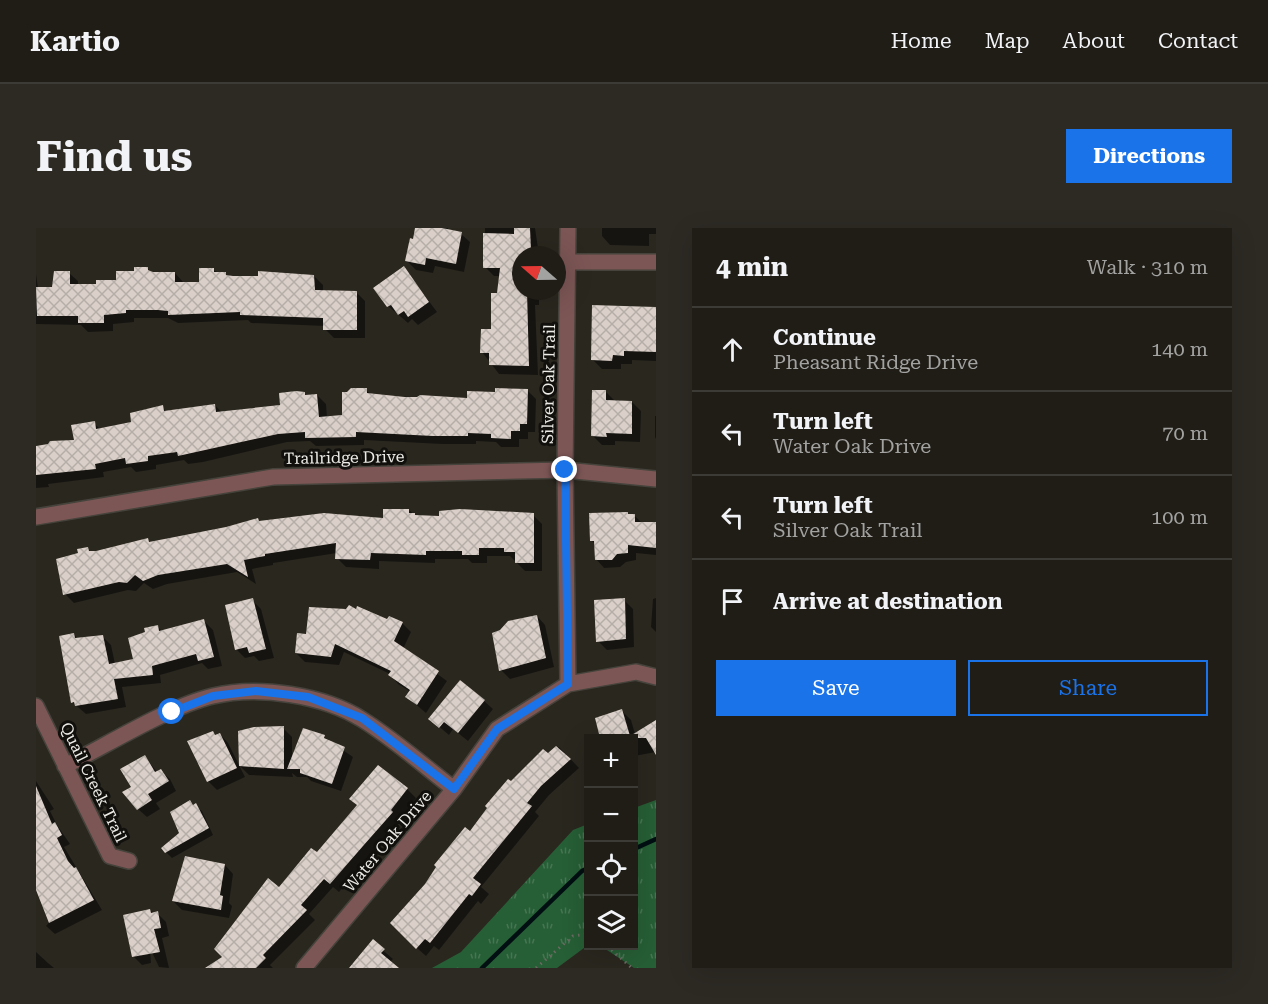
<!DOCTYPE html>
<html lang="en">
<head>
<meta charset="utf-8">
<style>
	:root { --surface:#201d17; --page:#2d2a24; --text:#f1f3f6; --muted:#a2a2a1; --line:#3d3b36; --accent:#1a73e8 }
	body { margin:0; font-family:"Roboto Serif",serif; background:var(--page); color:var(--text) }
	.controls { position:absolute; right:18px; bottom:18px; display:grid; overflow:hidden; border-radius:0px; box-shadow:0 6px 24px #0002 }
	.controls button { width:54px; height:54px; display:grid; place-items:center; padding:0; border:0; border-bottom:2px solid var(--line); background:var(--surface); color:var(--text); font:30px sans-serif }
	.compass { position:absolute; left:476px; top:18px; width:54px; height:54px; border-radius:50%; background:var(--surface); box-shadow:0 6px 24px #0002; rotate:290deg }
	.stop { position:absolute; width:18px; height:18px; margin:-14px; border:4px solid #1a73e8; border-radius:50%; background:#fff }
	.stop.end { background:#1a73e8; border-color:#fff; box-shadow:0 2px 6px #0008 }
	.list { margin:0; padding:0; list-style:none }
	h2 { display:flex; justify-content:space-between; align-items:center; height:78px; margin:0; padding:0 24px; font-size:26px }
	h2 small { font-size:20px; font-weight:400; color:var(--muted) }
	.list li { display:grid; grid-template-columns:39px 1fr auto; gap:18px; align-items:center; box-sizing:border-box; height:84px; padding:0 24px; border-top:2px solid var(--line) }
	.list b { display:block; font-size:22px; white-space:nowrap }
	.list p { margin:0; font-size:20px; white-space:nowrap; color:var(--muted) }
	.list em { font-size:20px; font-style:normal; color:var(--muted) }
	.actions { display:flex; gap:12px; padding:18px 24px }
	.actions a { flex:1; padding:14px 0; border:2px solid var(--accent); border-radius:0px; text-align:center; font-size:21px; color:var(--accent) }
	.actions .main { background:var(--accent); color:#fff }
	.icon { flex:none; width:33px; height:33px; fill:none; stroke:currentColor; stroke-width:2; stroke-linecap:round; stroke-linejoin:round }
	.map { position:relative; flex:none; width:620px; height:740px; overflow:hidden; border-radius:0px }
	header { display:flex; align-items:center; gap:36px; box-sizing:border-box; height:84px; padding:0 30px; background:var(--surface); border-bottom:2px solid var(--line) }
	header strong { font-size:28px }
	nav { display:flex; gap:33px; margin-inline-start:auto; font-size:21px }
	.intro { display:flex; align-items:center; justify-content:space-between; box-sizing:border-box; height:144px; padding:0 36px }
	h1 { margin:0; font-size:42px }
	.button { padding:15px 27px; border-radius:0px; background:var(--accent); color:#fff; font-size:21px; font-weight:700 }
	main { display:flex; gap:36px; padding:0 36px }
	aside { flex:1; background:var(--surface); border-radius:0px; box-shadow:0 6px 24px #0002 }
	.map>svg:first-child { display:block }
</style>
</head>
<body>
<header>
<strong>Kartio</strong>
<nav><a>Home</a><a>Map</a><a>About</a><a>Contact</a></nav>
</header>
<div class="intro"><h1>Find us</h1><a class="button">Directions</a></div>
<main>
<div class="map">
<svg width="620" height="740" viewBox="0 0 620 740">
	<defs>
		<pattern id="park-tufts" width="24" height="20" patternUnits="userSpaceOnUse" patternTransform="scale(1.5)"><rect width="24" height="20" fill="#265e35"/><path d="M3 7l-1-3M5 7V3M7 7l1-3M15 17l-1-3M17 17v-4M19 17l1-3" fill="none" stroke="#467552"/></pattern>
		<pattern id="building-cross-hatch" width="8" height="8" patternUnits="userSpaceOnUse" patternTransform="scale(1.5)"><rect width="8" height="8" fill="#dad0c9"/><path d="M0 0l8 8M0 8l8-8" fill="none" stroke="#b5aea8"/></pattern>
	</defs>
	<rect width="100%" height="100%" fill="#2a271f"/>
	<path fill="url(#park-tufts)" d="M620,572V740H598L565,718H598V580Z
		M552,596V717L521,740H396L425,724L537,602Z"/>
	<path fill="#0007" d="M381,0H412V3L425,6L434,14L428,44L399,38L397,45L380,42L371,33Z
		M449,0H499L503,27H485V63H503V77H499L502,147L463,146L446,124L457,103L464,48H458L449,39Z
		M566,0H620V6H613V18L574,17L566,8Z
		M368,40L401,84L382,97L376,91L372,95L352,78Z
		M112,41L116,45H139L147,54L164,55L177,42L192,49L278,48L287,57V64H320L329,73V110H298L289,101V98L215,95L212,92L142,95L132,90H98V94L77,96V103L52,104L45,97L0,96V46L2,60H18L33,45L42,53V58H61L81,53Z
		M558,78L620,79V133L596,132V136H585V141H566L557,132Z
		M330,162L336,167L433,172L491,162L500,171L499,204H492V211H483V219H465L460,214L440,213V216H406L328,212V217L280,218L274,213L251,214L167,234L152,236L148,232L120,237V241L100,244L95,239L67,244L68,249L12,256L13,259L0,260V218L40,213L58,195L65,202L90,197L126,179L131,184L179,177L186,185L245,178L244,166L281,167L290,176L291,190L307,189Z
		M569,163L578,172L596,174L605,183L604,214L579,213V217H566L557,208Z
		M619,188H620V211L619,209Z
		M373,282L381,289L497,287L506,296V343H489L474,328H451V335H436L432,331H399V335L343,333V341L310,339L301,330V325L237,335V337L216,341L220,356L201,344L131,356L117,361L108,355L100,363L92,362L38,375L29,366L35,329L51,320L56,325L112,312L115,315L224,294L348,292Z
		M594,288H599L606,295L620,296V327L600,325V332L590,334L584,339L568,340L560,331V317L555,312Z
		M620,370V404L615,399L617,371Z
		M216,372L225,381L238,430L223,433L218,428L209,430L200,421Z
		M588,372L597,381L598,419L571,422L562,413Z
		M501,388L509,397L518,439L474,451L465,442Z
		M168,393L177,402L186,438L172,441L166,435L124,447L125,455L86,459L90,479L50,486L36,474L38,406L42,411L66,408L75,417L79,436L99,432L122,399L126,403Z
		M352,393L366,395L375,404L367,421L411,453L390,485L371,469L375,464L362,456L354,446L308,424L303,437L269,434L260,425L271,408Z
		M448,473L457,481L432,513L417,501L413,507L394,491Z
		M586,483L595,492L599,506L620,493V524L598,528V511H566L561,491Z
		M247,500L256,509V530L268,502L288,509L317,529L305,563L275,553L271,549H261L256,545L257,549L213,547L204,538Z
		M184,506L192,515L209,549L181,562L172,553L153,513Z
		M523,519L543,540L513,567L499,584L503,588L445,659L453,666L445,676L442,673L403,722L398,718L390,728L364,705L435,605L475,555Z
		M109,529L122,545L125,543L134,551L140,563L120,575L124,581L111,589L102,581L97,559Z
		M0,553L18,581L14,583L21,597L34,616L28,619L66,682L19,706L10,698L17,690L0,659Z
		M371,561L380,570L363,592L365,593L303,664L297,659L273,686L279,692L234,737L237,740H190L182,733L243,661L281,626Z
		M154,574L166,583L177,607L136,630L130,624L145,606Z
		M189,637L197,646L193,675L196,678L193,690L146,682L137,673L140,660Z
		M114,683L121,685L130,694L133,708L126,710L133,740L123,739L114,720L115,735L106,737L97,728Z
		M337,714L357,731L353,735L359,740H318Z
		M0,724L12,735L18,740H0Z"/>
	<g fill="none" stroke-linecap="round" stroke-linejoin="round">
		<path stroke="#020f12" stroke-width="4.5" d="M598,621L620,611
			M446,740L546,643L552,640"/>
	</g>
	<path fill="url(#building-cross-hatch)" d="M379,0H406L426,4L420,36L390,30L389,37L369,33L374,10L377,11Z
		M478,0H494L495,22H492V27H485V63H491L493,138L453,137V125H444L445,101H455V65H461L464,40H447V5L478,6Z
		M368,38L393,74L372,89L368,83L362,87L355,77L351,79L337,60Z
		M98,39H112V42L117,44H139V54H163V40H178V44H190V47L197,48H222V43L278,47L279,62L321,63V102H287V90L204,87V84L132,87V83L122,82H90V85L68,87V95H42V88H1L0,59H16L18,43H34V56H60V52H80V43H98Z
		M556,77L620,79V124L588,123V128L577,127L576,133L555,132Z
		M315,160H331V165L369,169H381L384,167L431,170V163L459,164V160L492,161L491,196H484V203H475V211L455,210V206L432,205V208H397L320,204V209L269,210V204L242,206L142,228L141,224L112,228V233L90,236L89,230L59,236L60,241L0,247V218L12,216L14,213L38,212L35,197L59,193L60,201L95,194L94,185L127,177L128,183L179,176L180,184L244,177L243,165L260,163L269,164V167L281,166L283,189L306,187V164H311Z
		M556,162H570V172L596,173V206L570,205L571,209L555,208Z
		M347,281H373V285H379V287L403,288V283L424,281L498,285V335H479V324H468V320H443V327H426V323H390V327L335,325L334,332L299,331L300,315L229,326V328L208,332L212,349L191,336L122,347L107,353L99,347L91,355L83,354L27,367L20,331L42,325L41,321L52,319L53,323H60L112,310L113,314L190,299L222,290L223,293L288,285L347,290Z
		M592,284V286H599V294H620V320L592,317V325L581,326L576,332H559L558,313H554L553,285Z
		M217,370L230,421L213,425L211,419L199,422L189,377Z
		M589,370L590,411L560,414L558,372Z
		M313,377L320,381L321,378L351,391L353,388L367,394L358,413L403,443L381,477L369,469L374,462L352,447L355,443L299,416L295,429L259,425L261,405L270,406L273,379L310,381Z
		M501,387L510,430L463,443L456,405L464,402L472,393Z
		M168,391L178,429L162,433L160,426L116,438L117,447L78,451L82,471L39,478L38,474L35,475L23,408L38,405L39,410L67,407L73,436L97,431L92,410L109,404L108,400L122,397L123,403Z
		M424,452L449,472L422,505L408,494L403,500L392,491Z
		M586,481L594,508L620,492V527L610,510H564L559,490Z
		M248,498V541L203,538L202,503L218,499Z
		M267,500L289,507L288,510L309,519L296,556L264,545V541H251Z
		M177,503L179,507L184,505L201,540L171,554L151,513Z
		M520,518L535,531L505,558L491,575L496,578L437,650L445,656L436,668L433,666L394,715L389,711L380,721L354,695L389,656L400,639L398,637L429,599L434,603L451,580L449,578L472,551L475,553L507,521L512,525Z
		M109,527L119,544L125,541L133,553L112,566L116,572L101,582L86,564L95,559L84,541Z
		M342,537L372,560L355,582L357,584L327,618L294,656L288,651L265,677L271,682L227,727L230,730L220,740H169L186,729L178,721L232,650L243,659L275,620L281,624L321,577L313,571Z
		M0,558L16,596L19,594L26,607L21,610L32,633L38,640L40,639L58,672L13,695L0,662Z
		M154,572L157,577L160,575L173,600L129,625L125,620L143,605L134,584Z
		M149,628L189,636L184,667L187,668L185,682L136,673Z
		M114,681L115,685L122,683L125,700L118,701L124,724L96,729L87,687Z
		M337,711L349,721L345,725L363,740H313Z"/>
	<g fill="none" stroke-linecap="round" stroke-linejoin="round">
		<g stroke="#45433b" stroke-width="18">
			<path id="street" d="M532,34H620
				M0,289L237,249L529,242L620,251
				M532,456L529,242L532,0
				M0,478L74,628L93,633
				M29,538C71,517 134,478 177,468C222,457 288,467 327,492C359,512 388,538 418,561
				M268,740L418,561L461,501L532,456L600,444L620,449"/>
		</g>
		<path stroke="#6c6a63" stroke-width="3" stroke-dasharray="1.5 4.5" stroke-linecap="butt" d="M571,718L596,740
			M500,740L537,708L552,706"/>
		<use href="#street" stroke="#7c5655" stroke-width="15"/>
	</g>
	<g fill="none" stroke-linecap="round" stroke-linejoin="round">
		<path stroke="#1a73e8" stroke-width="8" d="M136,484L177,468L220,463L272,469L326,490L418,561L461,501L532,456L529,242"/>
	</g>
	<g text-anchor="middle" stroke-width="6" stroke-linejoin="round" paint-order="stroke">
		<g font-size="16" fill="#eeece7" stroke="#11100d">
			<text transform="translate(512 156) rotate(-89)" y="6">Silver Oak Trail</text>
			<text transform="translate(308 229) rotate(-1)" y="6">Trailridge Drive</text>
			<text transform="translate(58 554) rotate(64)" y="6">Quail Creek Trail</text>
			<text transform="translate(351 613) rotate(-50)" y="6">Water Oak Drive</text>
		</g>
	</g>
</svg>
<div class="controls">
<button>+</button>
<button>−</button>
<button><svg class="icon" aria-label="locate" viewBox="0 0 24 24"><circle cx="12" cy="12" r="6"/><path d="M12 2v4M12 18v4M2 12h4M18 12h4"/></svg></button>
<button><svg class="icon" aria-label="layers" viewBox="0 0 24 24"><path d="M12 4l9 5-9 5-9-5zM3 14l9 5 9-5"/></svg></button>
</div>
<svg class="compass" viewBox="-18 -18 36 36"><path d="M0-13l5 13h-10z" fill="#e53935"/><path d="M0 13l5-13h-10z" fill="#a2a2a1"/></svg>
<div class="stop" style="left:136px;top:484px"></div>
<div class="stop end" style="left:529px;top:242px"></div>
</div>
<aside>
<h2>4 min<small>Walk · 310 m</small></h2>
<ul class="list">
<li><svg class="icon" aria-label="ahead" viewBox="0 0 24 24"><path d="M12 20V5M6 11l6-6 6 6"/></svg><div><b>Continue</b><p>Pheasant Ridge Drive</p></div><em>140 m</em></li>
<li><svg class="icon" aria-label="left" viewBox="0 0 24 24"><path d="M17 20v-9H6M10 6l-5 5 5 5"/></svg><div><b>Turn left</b><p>Water Oak Drive</p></div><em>70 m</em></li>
<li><svg class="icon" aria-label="left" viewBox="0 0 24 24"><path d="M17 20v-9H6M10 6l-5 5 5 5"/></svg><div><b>Turn left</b><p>Silver Oak Trail</p></div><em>100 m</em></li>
<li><svg class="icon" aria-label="arrive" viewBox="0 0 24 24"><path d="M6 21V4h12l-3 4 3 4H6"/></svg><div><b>Arrive at destination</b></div></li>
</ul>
<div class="actions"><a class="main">Save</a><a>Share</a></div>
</aside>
</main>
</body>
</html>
